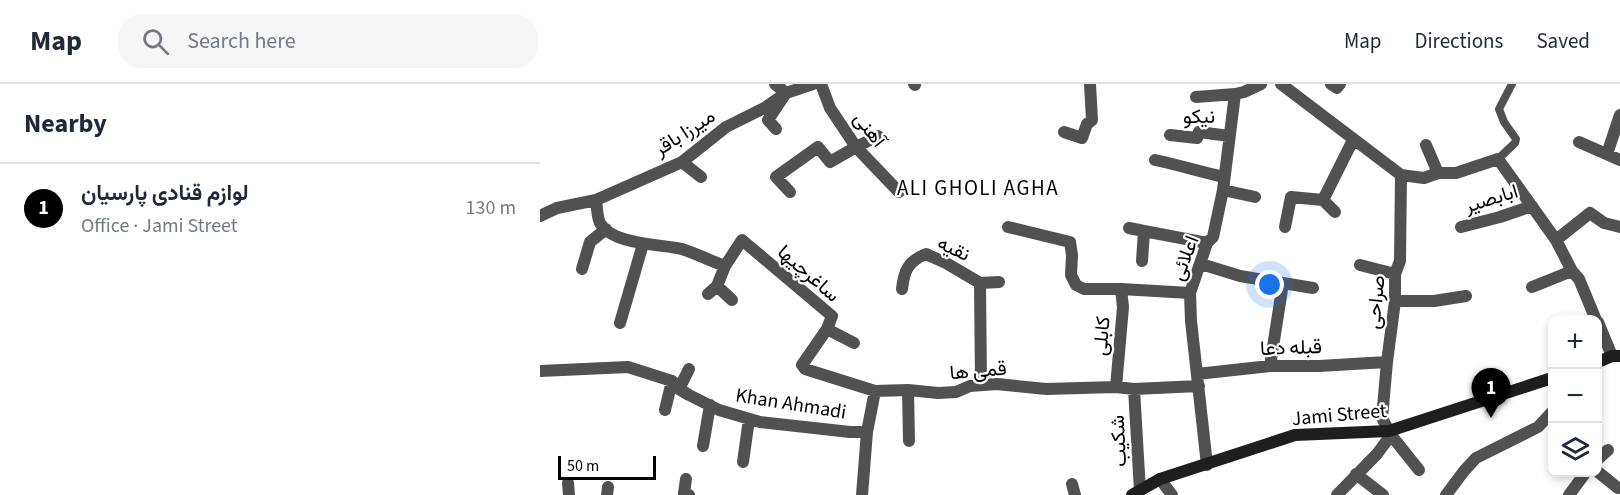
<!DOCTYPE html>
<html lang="en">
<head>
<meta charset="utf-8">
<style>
	:root { --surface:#fff; --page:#f6f6f7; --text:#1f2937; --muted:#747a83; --line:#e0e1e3; --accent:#000 }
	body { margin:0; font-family:"Source Sans 3",Vazirmatn,sans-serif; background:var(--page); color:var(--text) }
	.controls { position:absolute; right:18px; bottom:18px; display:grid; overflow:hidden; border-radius:12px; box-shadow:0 3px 9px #0003 }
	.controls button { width:54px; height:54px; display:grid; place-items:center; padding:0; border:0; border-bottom:2px solid var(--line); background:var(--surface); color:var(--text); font:30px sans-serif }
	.scale { position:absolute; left:18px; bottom:15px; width:98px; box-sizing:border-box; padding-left:6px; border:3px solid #000; border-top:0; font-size:16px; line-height:21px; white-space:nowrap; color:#000; -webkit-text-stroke:4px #fff; paint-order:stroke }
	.you { position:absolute; left:730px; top:201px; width:21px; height:21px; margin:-15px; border:4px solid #fff; border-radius:50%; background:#1a73e8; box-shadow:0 0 0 9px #1a73e833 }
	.badge { display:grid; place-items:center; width:39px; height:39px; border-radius:50%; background:var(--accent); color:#fff; font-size:20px; font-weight:700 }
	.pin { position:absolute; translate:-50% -50px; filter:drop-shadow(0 2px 3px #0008) }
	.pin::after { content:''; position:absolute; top:32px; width:21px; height:18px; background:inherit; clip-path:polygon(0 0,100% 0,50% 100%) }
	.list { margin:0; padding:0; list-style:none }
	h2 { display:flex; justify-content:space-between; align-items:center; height:78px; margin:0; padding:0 24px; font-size:26px }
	h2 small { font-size:20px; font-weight:400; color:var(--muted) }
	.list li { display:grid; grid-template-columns:39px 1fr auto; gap:18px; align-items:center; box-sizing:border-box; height:90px; padding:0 24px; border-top:2px solid var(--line) }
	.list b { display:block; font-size:22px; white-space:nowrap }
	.list p { margin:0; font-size:20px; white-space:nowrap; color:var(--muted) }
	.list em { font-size:20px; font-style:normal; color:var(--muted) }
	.icon { flex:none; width:33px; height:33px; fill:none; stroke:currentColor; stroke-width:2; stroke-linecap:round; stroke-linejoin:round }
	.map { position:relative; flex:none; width:1080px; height:411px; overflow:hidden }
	header { display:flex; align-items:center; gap:36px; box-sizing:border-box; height:84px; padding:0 30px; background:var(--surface); border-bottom:2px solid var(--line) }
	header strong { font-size:28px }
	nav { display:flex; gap:33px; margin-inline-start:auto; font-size:21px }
	.search { width:420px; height:54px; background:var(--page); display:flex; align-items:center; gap:15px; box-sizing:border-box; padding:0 21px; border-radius:24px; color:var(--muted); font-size:22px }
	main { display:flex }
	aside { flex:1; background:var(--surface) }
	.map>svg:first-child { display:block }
</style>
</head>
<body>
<header>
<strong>Map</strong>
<div class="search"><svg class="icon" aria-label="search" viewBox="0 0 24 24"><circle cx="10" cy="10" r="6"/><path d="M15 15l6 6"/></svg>Search here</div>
<nav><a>Map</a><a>Directions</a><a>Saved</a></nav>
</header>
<main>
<aside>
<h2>Nearby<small></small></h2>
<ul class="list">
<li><span class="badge">1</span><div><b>لوازم قنادی پارسیان</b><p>Office · Jami Street</p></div><em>130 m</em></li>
</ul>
</aside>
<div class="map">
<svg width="1080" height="411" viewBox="0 0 1080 411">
	<rect width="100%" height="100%" fill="#fff"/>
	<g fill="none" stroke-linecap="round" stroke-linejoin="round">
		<path stroke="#515151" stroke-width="8" d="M958,75L975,59L976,55L964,38L959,25L972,0"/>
		<path stroke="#515151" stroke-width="12" d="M235,0L246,9L228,36L236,45
			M281,0L290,24L316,63L359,108
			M374,0L375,1
			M741,0L861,91L884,94L898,89H916L958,75L1016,156L1032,187L1039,195L1056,236
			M791,0L797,4L800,0
			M656,13L695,10
			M524,48L542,54L547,40L552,36L550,0
			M630,51L657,54L659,48L689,52
			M1039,58L1080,76
			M886,61L898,89
			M1067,70L1080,31
			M615,76C639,81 661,88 684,93
			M142,78L161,93
			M683,106L715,113
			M250,108L236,93L278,63L290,78L316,63L338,52
			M56,116C57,123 57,133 60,139C72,161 121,160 142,165C157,170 171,177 185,182
			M795,128L783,116L813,56
			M0,132L17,124L56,116L142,78L186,43L226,23L246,9L273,0
			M468,143L530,158L532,171L531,191L536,201L544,205H581L650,209
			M745,143L751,113L783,116
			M921,143L960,133L992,122
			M589,144L604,147
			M1016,156L1050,129L1064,139L1080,143
			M602,177L604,147L667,159
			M661,180L700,192L773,204
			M820,181L855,190
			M42,185L50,158L66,145
			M440,199L459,198
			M177,202L192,216
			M992,203L1032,187
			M362,205C364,187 368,177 386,170L406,179L440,199L441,301
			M168,210L177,202L185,182L202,156L292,232L287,245L262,281L265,285L335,307L368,306L398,309L416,308L430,302L457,300L506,305L576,303L594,305L659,302
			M855,217H894L926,212
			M1058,238L1072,272
			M80,239L103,160
			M287,245L314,259
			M730,282L743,199
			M0,287L88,283L132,297L139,305L149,311L179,326L220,338L310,348H327
			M657,290L730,282H779L847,278
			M576,303L583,223L581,205
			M139,305L149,285
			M594,305L600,407
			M368,306L369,357
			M125,326L132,297
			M851,351L879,386
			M163,362L170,321
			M1058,375L1068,366
			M203,378L209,335
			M667,381L651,237L650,209L667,159L673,153L683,106L695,10L704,8L721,0
			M1058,388L1078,404
			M816,390L843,411
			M146,395L144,409L149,411
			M620,395L632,411
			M28,399L29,411
			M532,400L535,411
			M67,411L68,403
			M322,411L327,348L335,307
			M797,411L837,370L851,351L842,334L847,278L855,217V190L860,177L861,91
			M906,411L924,387L936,374L998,343L1012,328
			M1029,411L1046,388"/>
		<path stroke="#1e1e1e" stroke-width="12" d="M1058,278L1072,272H1080
			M592,411L620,395L755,351L849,347L1012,294"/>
	</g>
	<g text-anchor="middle" stroke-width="4.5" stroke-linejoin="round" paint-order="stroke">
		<g font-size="20" fill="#000" stroke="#fff">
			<text transform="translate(659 32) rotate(-1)" y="7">نیکو</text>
			<text transform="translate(330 45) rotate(52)" y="7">آهنی</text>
			<text transform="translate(144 48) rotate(-33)" y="7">میرزا باقر</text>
			<text transform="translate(951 114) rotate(-17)" y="7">ابابصیر</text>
			<text transform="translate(414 164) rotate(25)" y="7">نقیه</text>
			<text transform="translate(644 174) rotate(-69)" y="7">اعلائی</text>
			<text transform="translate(269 189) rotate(41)" y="7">ساغرچیها</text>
			<text transform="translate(835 218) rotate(-84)" y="7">صراحی</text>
			<text transform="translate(561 252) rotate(-85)" y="7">کابلی</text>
			<text transform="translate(751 263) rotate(-2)" y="7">قبله دعا</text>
			<text transform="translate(438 286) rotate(-5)" y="7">قمی ها</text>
			<text transform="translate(251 319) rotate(9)" y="7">Khan Ahmadi</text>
			<text transform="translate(799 330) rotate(-5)" y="7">Jami Street</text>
			<text transform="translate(578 357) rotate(-93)" y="7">شکیب</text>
		</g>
		<g font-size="21" letter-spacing="1.5" fill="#000" stroke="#fff">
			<text x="438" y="111">ALI GHOLI AGHA</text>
		</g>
	</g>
</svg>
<div class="controls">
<button>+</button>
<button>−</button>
<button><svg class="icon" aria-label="layers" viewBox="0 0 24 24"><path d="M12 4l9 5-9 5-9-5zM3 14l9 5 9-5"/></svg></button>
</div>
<div class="scale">50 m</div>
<div class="you"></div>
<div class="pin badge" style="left:951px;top:334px">1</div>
</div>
</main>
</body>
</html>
